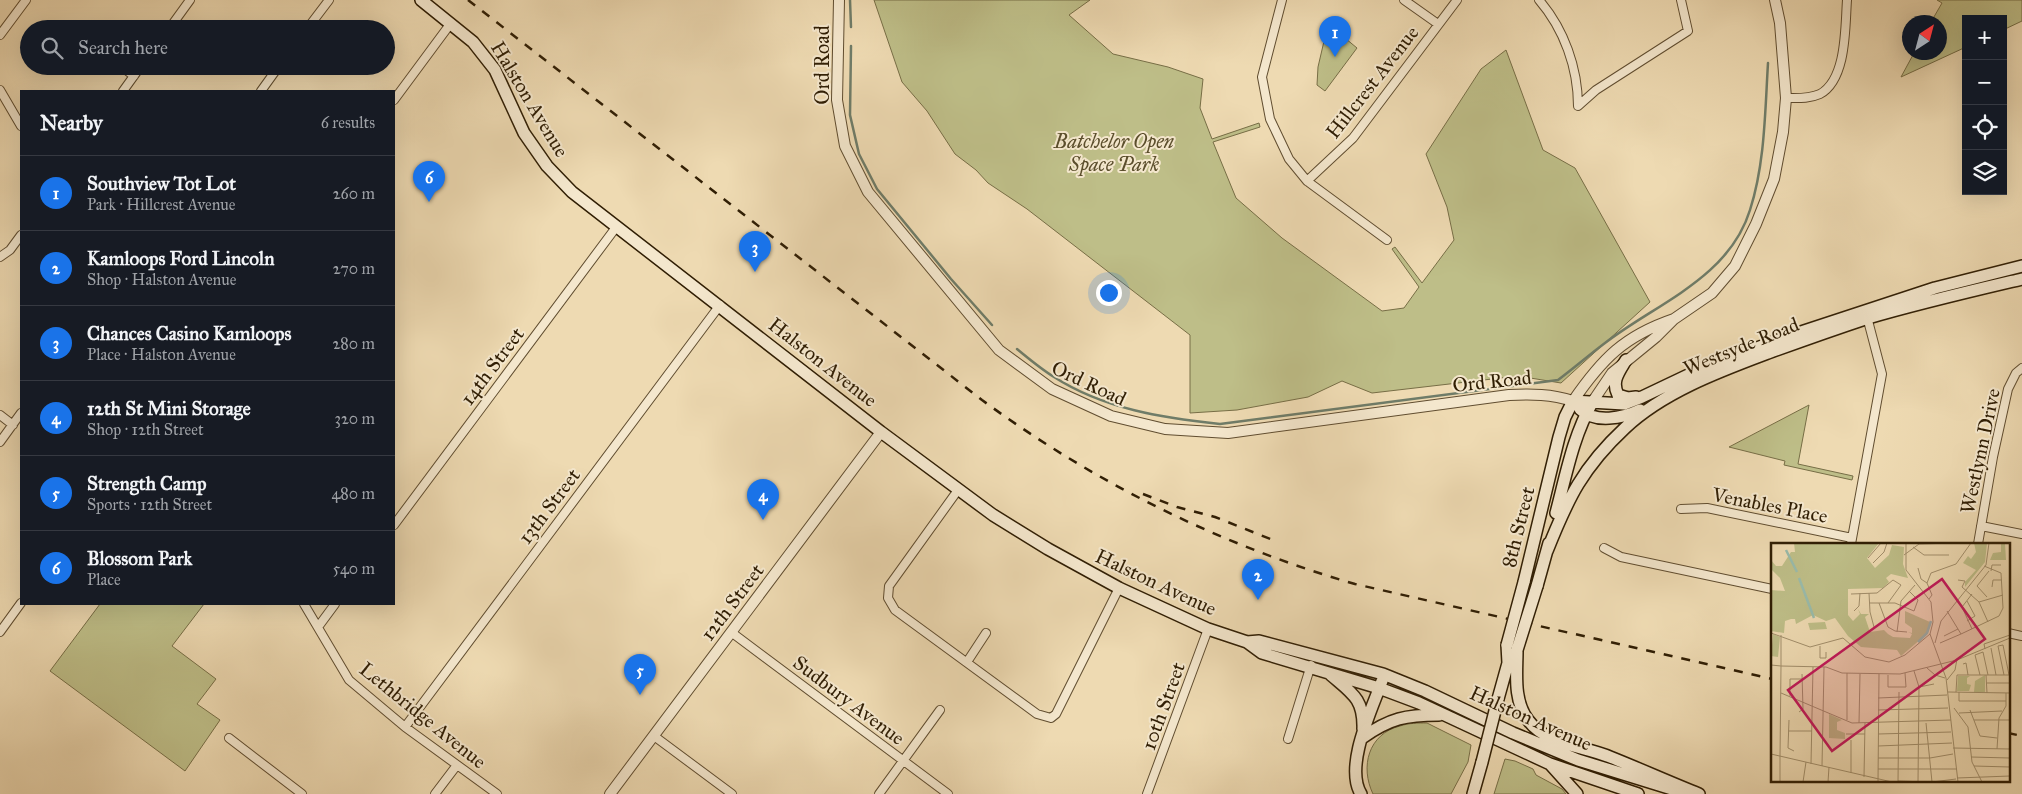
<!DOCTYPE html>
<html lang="en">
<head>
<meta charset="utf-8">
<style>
	:root { --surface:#171b24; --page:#242831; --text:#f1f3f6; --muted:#9ea1a6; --line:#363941; --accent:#1a73e8 }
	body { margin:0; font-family:"IM FELL Great Primer",serif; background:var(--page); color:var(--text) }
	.controls { position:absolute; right:15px; top:15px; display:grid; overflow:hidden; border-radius:0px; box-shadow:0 5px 20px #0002 }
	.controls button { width:45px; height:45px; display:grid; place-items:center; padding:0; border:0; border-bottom:1px solid var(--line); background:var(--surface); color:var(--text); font:25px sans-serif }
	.compass { position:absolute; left:1902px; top:15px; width:45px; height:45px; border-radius:50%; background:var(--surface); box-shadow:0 5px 20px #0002; rotate:36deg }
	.you { position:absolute; left:1108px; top:292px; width:18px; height:18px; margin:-12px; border:4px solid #fff; border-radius:50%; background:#1a73e8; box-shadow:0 0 0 8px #1a73e833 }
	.badge { display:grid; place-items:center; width:32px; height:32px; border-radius:50%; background:var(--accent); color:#fff; font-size:16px; font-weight:700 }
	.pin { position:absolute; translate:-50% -41px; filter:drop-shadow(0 1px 2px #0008) }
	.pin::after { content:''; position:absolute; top:26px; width:18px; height:15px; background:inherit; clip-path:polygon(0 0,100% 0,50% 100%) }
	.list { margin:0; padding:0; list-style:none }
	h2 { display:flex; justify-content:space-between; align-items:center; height:65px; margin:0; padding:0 20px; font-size:21px }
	h2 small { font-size:16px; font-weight:400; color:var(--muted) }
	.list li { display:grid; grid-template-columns:32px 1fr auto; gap:15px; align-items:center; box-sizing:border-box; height:75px; padding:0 20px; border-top:1px solid var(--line) }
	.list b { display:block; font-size:19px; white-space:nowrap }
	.list p { margin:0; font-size:16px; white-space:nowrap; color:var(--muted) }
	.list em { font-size:16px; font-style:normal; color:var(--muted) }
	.icon { flex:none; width:28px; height:28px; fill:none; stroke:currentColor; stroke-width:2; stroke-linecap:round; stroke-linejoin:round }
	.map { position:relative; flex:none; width:2022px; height:794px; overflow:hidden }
	.search { position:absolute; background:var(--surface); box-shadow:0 5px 20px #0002; left:20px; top:20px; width:375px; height:55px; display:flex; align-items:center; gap:12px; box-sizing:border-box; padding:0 18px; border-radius:28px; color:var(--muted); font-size:19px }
	.panel { position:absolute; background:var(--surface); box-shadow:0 5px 20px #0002; left:20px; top:90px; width:375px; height:515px; border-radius:0px }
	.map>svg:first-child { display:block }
</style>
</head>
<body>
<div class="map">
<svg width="2022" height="794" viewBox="0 0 2022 794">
	<rect width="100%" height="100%" fill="#eedab2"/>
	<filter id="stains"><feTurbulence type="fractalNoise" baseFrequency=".004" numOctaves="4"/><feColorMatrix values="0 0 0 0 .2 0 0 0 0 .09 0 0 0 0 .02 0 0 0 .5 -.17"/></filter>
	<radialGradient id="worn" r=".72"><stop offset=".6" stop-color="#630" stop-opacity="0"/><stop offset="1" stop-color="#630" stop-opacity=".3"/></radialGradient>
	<path fill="#bebe88" stroke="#776e46" d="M874,0H1090L1069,15L1113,54L1168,67L1203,79L1200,108L1212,139L1259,123L1260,127L1213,142L1236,198L1282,238L1382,311L1404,308L1419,287L1392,249L1395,247L1422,283L1454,240L1447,207L1426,154L1481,69L1506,50L1543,150L1575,168L1650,302L1561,383L1518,376L1372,393L1342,381L1308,397L1237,410L1190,413V335L1027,209L988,183L976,170L955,154L927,111L902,82Z
		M1937,0H2022V21L2003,30V19H1966V47L1901,77L1914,53L1940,52V22H1931L1942,3Z
		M1328,24L1357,48L1325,91L1317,85L1318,67Z
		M1809,405L1798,464L1853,476L1852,480L1784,465L1785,461L1729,447Z
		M100,604H204L172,646L216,679L197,704L220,720L185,771L50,671Z
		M1427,723L1471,745L1468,762L1451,794H1373C1360,767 1368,734 1400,726C1409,723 1418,723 1427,723Z
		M1505,759L1515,761L1533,769L1536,775L1562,789L1566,794H1494Z"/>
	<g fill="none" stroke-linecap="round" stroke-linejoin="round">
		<path stroke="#6f7c68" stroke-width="2.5" d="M850,0L851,27
			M851,46L850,115L859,154L877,189L951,279L992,325
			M1017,349C1029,359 1041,369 1054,377C1104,409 1163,418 1220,424L1558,380C1574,368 1589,355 1605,343C1657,303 1729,278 1750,210C1765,163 1765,112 1768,63"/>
		<g stroke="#604d30" stroke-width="10">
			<path id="minor" d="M1282,0L1262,77L1270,119L1289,159L1307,181L1387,240
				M1404,0L1438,24
				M1539,0C1564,29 1578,68 1578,106L1596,90L1688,31L1681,0
				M169,29L190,0
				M307,29L329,0
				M0,35L26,0
				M121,66L134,76
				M0,90L21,126
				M123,91L141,66
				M261,91L279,66
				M1786,98C1797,98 1809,99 1820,94C1847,79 1845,27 1847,0
				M394,100L451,23
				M1307,181L1353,138L1457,0
				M0,257L10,250L21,235
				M0,415L13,425
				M0,442L21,413
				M958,490L889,586L888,598L895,610L1037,714L1051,718L1056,714L1119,588
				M1681,509L1707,508L1852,538
				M394,525L617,226
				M1981,526L2022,534
				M1851,544L1882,374L1866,313
				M1978,544L1993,457L2008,389L2016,373L2022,368
				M1604,548L1621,557L1772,589
				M304,604L349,680L405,727L497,794
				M318,627L335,604
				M0,632L21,603
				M731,632L948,794
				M2008,633L2022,636
				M967,662L986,633
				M405,727L720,305
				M654,736L732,794
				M229,738L302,794
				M1288,739L1311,665
				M435,794L457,765
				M879,794L940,710
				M1147,794L1208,629"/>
		</g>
		<g stroke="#604d30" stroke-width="12">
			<path id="tertiary" d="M839,0L837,100L845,146L868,192L999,350L1052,389L1111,416L1165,429L1228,433L1509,395C1532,394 1551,394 1573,401C1602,359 1624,336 1674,319
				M1593,401L1612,373L1656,337L1674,319L1712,293L1735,266L1756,224L1774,179L1783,132L1786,98L1780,23L1775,0
				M610,794L881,432"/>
		</g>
		<g stroke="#301e04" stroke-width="14">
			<path id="secondary" d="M421,0L473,42L495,70L524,133L547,166L572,192L881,432L993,515L1048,549L1119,588L1208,629L1247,642L1262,653L1379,688L1419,703L1550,764L1638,794
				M1626,360C1619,372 1611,381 1618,395L1628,398L1636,397
				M1573,401L1624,404L1642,397L1703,368L1792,335L1935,288L2022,266
				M1580,409C1595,424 1623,418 1640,410
				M1556,513C1566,475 1573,436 1593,401
				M1547,551C1568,498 1583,467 1625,428C1663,392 1720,371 1768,353C1801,341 1835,329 1868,318C1919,303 1971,291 2022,279
				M1524,582L1559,437L1565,417L1573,401
				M1537,586L1549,543
				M1247,642L1259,641L1383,674L1425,691L1513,733L1578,760L1688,794
				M1517,650C1517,673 1513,700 1528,720C1546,745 1584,746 1610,757C1640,769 1669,782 1699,794
				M1331,675C1352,693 1364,699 1363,729
				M1498,699L1508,663L1507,645
				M1362,738C1390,718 1406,715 1439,715
				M1551,765L1577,794
				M1361,794C1344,766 1372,709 1382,681
				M1473,794L1482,762"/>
		</g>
		<use href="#minor" stroke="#f4e7cd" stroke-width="8"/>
		<use href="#tertiary" stroke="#f4e7cd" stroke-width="10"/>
		<use href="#secondary" stroke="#f4e7cd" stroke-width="11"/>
		<path stroke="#301e04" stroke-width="2.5" stroke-dasharray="9 9" stroke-linecap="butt" d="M468,0L982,400C1095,483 1220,545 1355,584L1772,679
			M1143,494L1177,507L1215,517L1273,540
			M2008,733L2022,736"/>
		<g stroke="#301e04" stroke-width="14" stroke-linecap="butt">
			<path id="secondary-bridge" d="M1507,645L1524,582
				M1517,650L1537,586
				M1482,762L1498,699"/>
		</g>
		<use href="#secondary-bridge" stroke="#f4e7cd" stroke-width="11"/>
	</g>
	<g text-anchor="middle" stroke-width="4" stroke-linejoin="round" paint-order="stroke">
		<g font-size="20" fill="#301e04" stroke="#f4e7cd">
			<text transform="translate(822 65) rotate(-90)" y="7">Ord Road</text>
			<text transform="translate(1372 82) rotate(-52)" y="7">Hillcrest Avenue</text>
			<text transform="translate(530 99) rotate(59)" y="7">Halston Avenue</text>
			<text transform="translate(1741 346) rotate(-22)" y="7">Westsyde Road</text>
			<text transform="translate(823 362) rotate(38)" y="7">Halston Avenue</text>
			<text transform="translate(492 366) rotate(-53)" y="7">14th Street</text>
			<text transform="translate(1492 381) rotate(-6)" y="7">Ord Road</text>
			<text transform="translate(1089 383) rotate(25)" y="7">Ord Road</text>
			<text transform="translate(1980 451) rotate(-78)" y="7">Westlynn Drive</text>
			<text transform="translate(1770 505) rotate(11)" y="7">Venables Place</text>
			<text transform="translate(549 506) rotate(-53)" y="7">13th Street</text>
			<text transform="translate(1518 527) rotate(-76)" y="7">8th Street</text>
			<text transform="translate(1156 582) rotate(25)" y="7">Halston Avenue</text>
			<text transform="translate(732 602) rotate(-53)" y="7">12th Street</text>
			<text transform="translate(849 700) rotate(37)" y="7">Sudbury Avenue</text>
			<text transform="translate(1163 706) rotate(-70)" y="7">10th Street</text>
			<text transform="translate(423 715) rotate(39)" y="7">Lethbridge Avenue</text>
			<text transform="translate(1531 718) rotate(24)" y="7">Halston Avenue</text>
		</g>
		<g font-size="20" font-style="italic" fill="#5b4e2c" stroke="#f4e7cd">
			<text x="1114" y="148">Batchelor Open<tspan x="1114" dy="23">Space Park</tspan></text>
		</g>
	</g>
	<g transform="translate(1771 543)">
		<rect width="239" height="239" fill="#eedab2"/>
		<path d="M23,0H108L96,15L104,25L118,12L121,2L133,4L132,21L137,35L120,31L115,35L118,39L112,45L77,46V72L82,78L89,71L87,66L90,71H98L94,74L99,89L113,87L117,91L119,87L117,91L122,94L139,95L141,91L137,89L141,90V85L134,80V68L159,79L157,90L130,113L126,107L90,104L77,93L64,75L55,78L42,72L25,81L24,76H20L14,78L13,90L0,88V47L14,48L9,35L0,26V17L5,23H11L20,9H24ZM203,0H216L214,19L194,44V39L205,27L192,20L197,13L200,16L205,9ZM230,1H234L235,17H219L222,10L230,9ZM54,79L56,86L39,87L37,80ZM2,91L9,94L7,114L0,113ZM214,132V149H203L204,138ZM187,133H199L196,135V141L200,142L198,148H186ZM58,171L71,177L66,179V187L74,190V196L58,195Z" fill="#bebe88"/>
		<path fill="none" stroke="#99bbab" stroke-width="2.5" d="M15,7L26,29M28,35L43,75M147,99L156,90L160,78"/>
		<path fill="none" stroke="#a28f6c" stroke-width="1" d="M135,0V27L160,59L162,79M142,4L153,12H178M133,12L148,1L184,0M97,15L110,0M102,20L113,9L116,0M147,25L150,36L156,40M220,28L221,22H230M187,37L194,38L191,44L208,59L217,79M221,44L222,37H231M98,50L99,69L103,84M80,51L106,50L122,37L130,42L117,60M216,54L206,43L218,28M158,56L161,52L156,40L160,30L185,21L200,0M196,58L204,73L196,78M208,59L232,52M99,60H124L143,68L147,57L138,48M108,60L117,84L124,88L136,89M83,68L88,63L89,50M176,68L190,91L228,73L232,65L230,30L213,23M201,86L191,64L201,51M126,89L130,58L144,42M0,90L39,104L72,95L94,114L118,119L134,112L159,91L162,79M159,91L175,135L187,239M173,93L187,86M164,100L170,78L215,22L218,0M169,100L190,91M232,102L227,103L233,132M232,102L238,132M49,103V115H55V109M220,105L225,132M214,106L213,101L239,92M192,121L195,120L197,132M0,122L10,123V92M156,125L164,132L174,135M143,128L148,144L147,239M117,132V144H135L134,130M209,132L204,112L212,109L217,132M215,132L216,150M176,137L184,127L186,116M216,140H239M148,144L163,141M177,149L239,150M185,149L186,132H239M188,149V158H235M10,150L81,180L180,177M19,153V136H32M107,155L176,152M183,165L197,184L201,219L211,239M107,167L177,165M199,167L209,193L226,195M28,169L32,166L31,131M188,170L231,168M18,177L17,205L23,208M76,177V130M203,177H239M88,180L89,131M155,180L161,239M17,188H41M75,191H94M107,191L180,189M107,203L181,200M182,205L239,206M226,206L228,175L235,163V150M0,211L121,239M9,214L10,123L55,124L71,130L129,131L186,117L239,95M200,214L239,215M107,215H159L182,211M40,221L42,124M51,223L53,124M203,223L239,224M107,226H186M80,230V197M93,234L94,180M186,235L239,233M127,238L156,239M9,239V214M32,239L35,219M57,239L58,224M107,239L108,131M127,239L128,149M161,239L185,236"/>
		<path fill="#c2185b" fill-opacity="0.15" stroke="#c2185b" stroke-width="2.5" d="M171,36L214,96L61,208L17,147Z"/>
		<rect width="239" height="239" fill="none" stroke="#301e04" stroke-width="2.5"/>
	</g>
	<rect width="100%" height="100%" filter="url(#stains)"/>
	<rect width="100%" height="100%" fill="url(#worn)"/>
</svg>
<div class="controls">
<button>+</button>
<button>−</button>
<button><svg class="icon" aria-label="locate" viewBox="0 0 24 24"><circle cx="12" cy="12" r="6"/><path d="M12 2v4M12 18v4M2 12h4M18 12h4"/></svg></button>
<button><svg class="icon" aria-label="layers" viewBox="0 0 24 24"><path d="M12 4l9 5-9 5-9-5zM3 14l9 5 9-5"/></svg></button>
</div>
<svg class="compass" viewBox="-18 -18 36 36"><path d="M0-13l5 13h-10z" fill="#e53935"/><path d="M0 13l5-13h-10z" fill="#9ea1a6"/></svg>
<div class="you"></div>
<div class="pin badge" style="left:1335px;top:57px">1</div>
<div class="pin badge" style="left:1258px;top:600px">2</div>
<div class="pin badge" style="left:755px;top:272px">3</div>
<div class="pin badge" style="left:763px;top:520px">4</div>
<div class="pin badge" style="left:640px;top:695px">5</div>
<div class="pin badge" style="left:429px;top:202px">6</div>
<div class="search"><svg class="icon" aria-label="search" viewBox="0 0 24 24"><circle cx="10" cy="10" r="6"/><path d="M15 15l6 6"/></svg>Search here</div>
<section class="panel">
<h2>Nearby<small>6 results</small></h2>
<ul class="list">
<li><span class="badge">1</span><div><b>Southview Tot Lot</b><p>Park · Hillcrest Avenue</p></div><em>260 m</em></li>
<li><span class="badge">2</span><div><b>Kamloops Ford Lincoln</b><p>Shop · Halston Avenue</p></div><em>270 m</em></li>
<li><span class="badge">3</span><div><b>Chances Casino Kamloops</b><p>Place · Halston Avenue</p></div><em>280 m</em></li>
<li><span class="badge">4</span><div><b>12th St Mini Storage</b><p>Shop · 12th Street</p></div><em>320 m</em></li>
<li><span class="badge">5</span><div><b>Strength Camp</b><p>Sports · 12th Street</p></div><em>480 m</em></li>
<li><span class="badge">6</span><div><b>Blossom Park</b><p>Place</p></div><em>540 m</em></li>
</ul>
</section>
</div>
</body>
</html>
